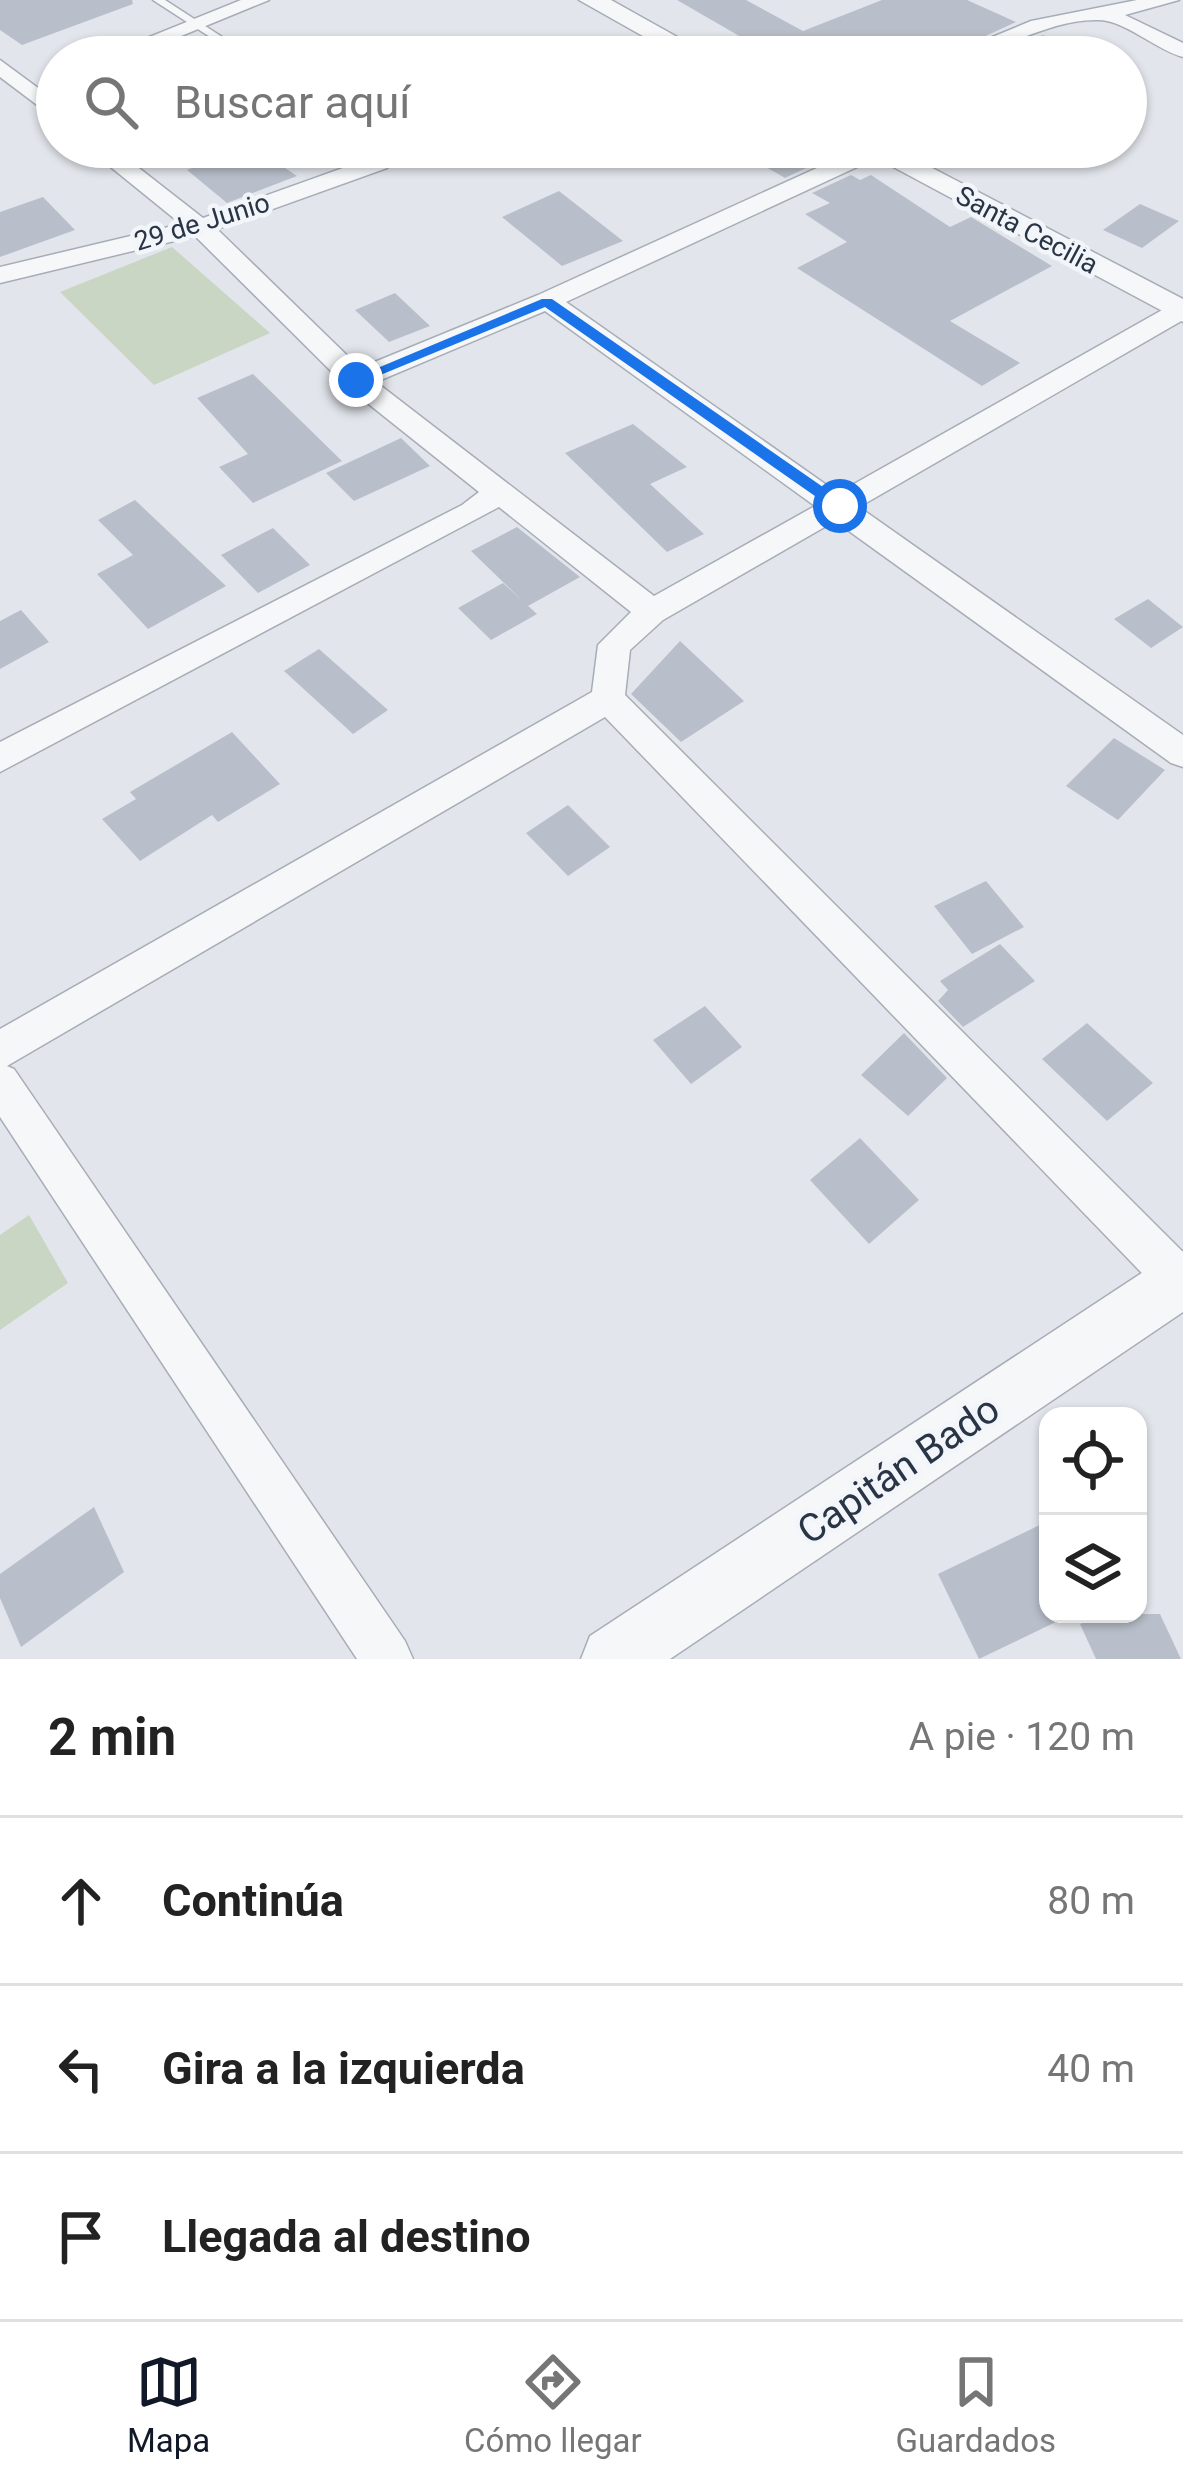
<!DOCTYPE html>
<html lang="es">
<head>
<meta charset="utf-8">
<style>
	:root { --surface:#fff; --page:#f6f6f6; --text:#222; --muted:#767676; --line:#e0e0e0; --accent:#111827 }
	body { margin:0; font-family:Roboto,sans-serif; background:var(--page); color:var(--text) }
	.controls { position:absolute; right:36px; bottom:36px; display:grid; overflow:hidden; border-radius:24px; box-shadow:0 3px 9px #0004 }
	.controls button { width:108px; height:108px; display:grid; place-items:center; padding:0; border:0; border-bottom:3px solid var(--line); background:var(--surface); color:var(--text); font:60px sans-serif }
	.stop { position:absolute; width:36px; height:36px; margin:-27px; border:9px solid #1a73e8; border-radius:50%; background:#fff }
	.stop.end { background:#1a73e8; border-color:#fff; box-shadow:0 3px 12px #0008 }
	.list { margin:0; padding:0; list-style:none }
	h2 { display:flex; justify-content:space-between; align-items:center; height:156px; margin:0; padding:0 48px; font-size:51px }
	h2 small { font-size:39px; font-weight:400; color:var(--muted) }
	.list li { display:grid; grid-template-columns:78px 1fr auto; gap:36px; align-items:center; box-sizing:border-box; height:168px; padding:0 48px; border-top:3px solid var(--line) }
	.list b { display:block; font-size:45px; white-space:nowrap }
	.list em { font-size:39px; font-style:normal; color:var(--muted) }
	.icon { flex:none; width:66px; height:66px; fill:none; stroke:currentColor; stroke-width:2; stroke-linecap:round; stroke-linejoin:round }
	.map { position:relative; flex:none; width:1183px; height:1659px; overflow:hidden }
	.search { position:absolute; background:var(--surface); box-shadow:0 3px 9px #0004; left:36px; right:36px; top:36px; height:132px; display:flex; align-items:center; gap:30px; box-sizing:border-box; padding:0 42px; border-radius:66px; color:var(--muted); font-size:45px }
	.sheet { height:660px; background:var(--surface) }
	nav { display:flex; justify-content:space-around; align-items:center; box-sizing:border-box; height:168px; border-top:3px solid var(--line); background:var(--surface); font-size:33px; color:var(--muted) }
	nav a { display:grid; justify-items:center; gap:6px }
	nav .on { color:var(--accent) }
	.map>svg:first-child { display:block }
</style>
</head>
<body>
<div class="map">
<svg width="1183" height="1659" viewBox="0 0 1183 1659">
	<rect width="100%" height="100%" fill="#e2e6ec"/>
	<path fill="#c8d6c3" d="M172,247L270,333L154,385L60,292Z
		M29,1215L68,1283L0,1330V1235Z"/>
	<path fill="#b9bfca" d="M0,0H132L133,4L22,45L0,30Z
		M677,0H746L803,31L882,0H967L1016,22L940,57H743L760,48Z
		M1043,35L1092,57H977L1004,49Z
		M243,147H254L297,176L227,203L187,170Z
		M802,149L823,160L785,178L766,167Z
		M851,175L860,180L871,175L950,227L971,217L1052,266L950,321L1020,363L982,386L797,268L847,242L805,214L830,203L812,193Z
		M559,191L623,241L562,266L502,217Z
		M43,197L75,230L0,257V212Z
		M1140,204L1179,221L1142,248L1103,230Z
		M395,293L430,326L389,342L355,310Z
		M253,374L342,461L253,503L219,467L248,454L197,398Z
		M633,424L687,467L650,484L704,534L667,552L565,453Z
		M401,438L430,466L354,501L326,473Z
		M135,500L226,586L148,629L97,574L133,555L98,520Z
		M517,527L580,577L528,606L471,551Z
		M273,528L310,565L258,593L221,555Z
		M503,583L537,614L491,640L458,608Z
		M1148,599L1183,627L1151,648L1114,619Z
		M21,610L49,642L0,669V621Z
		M680,641L744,701L681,742L631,694Z
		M319,649L388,710L353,734L284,671Z
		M232,732L280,784L218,822L212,815L140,861L102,819L136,799L130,792Z
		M1114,738L1165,770L1118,820L1066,786Z
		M568,805L610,847L568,876L526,833Z
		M986,881L1024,927L972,954L934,906Z
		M1000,944L1035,981L963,1027L938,1001L948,990L940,981Z
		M705,1006L742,1047L691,1084L653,1040Z
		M1087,1023L1153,1083L1107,1121L1042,1059Z
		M904,1033L947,1078L908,1116L861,1075Z
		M860,1138L919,1200L869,1244L810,1180Z
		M94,1507L124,1572L21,1647L0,1598V1574Z
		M1048,1521V1614H1059L1062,1619L979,1659L938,1574Z
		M1105,1614H1160L1181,1659H1096L1080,1624Z"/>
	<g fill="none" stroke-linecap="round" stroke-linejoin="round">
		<g stroke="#a7adb7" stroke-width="3">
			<path id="service" d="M153,0H165L253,57H241Z"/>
		</g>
		<g stroke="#a7adb7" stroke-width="3">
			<path id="minor" d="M241,0H269L130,57H100Z
				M1137,0H1179L1125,15L1183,43V57C1156,50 1125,20 1098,20C1044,19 998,57 944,57L1031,21Z
				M659,30L670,36L666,40L625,57H595Z
				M0,60L57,102V120L0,77Z
				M86,147H112L203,218L371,158L383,147H408L387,168L217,229L360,368L538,295L863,147H885L883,155L566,302L838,493L1171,305L1183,304V320L859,507L1183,735V767L1171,763L835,521L663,620L630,650L625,695L1183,1252V1302L1165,1297L605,717L7,1066L14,1069L405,1641L413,1659H357L0,1117V1029L592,692L598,645L631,612L499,507L0,772V742L462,505L479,492L346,386L195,236L0,283V267L181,224ZM545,311L815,506L654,596L376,382Z"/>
		</g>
		<g stroke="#a7adb7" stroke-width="3">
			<path id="tertiary" d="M579,0H611L713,57H680Z
				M856,147H892L1183,299V322Z
				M1183,1251V1312L670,1659H581L590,1636L1163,1259Z"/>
		</g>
		<use href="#service" fill="#f6f7f9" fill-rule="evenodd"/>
		<use href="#minor" fill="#f6f7f9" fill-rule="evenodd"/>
		<use href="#tertiary" fill="#f6f7f9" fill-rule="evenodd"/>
	</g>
	<path fill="#1a73e8" d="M542,299H552L846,503V510H835L545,307L361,383L349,380Z"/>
	<g text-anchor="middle" stroke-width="9" stroke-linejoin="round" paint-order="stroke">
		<g font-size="27" fill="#293445" stroke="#f2f5f9">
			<text transform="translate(202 222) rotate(-17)" y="9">29 de Junio</text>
			<text transform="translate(1027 230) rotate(28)" y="9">Santa Cecilia</text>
		</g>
		<g font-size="39" fill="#293445" stroke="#f2f5f9">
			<text transform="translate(898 1469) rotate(-34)" y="14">Capitán Bado</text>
		</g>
	</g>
</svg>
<div class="controls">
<button><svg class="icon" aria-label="locate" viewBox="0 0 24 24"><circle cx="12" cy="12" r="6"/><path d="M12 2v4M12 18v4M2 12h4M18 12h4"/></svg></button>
<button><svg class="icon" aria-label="layers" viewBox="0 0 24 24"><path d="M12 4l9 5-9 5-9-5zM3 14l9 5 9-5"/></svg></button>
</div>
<div class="stop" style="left:840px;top:506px"></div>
<div class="stop end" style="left:356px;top:380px"></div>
<div class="search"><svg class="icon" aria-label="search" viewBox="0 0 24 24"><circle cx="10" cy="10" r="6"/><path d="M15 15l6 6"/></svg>Buscar aquí</div>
</div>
<section class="sheet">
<h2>2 min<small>A pie · 120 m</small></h2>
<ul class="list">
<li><svg class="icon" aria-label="ahead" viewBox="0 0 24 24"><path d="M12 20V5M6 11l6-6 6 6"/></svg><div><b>Continúa</b></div><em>80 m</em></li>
<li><svg class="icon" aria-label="left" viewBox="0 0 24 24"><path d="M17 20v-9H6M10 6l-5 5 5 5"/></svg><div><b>Gira a la izquierda</b></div><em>40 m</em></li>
<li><svg class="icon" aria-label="arrive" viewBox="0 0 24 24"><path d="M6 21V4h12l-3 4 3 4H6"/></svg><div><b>Llegada al destino</b></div></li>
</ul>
</section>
<nav>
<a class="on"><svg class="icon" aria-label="map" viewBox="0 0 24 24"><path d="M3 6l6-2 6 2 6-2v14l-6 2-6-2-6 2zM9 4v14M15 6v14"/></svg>Mapa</a>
<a><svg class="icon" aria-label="directions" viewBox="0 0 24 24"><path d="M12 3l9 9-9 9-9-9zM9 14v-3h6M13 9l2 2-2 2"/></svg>Cómo llegar</a>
<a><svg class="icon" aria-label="saved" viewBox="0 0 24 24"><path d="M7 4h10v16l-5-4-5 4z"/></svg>Guardados</a>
</nav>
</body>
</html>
